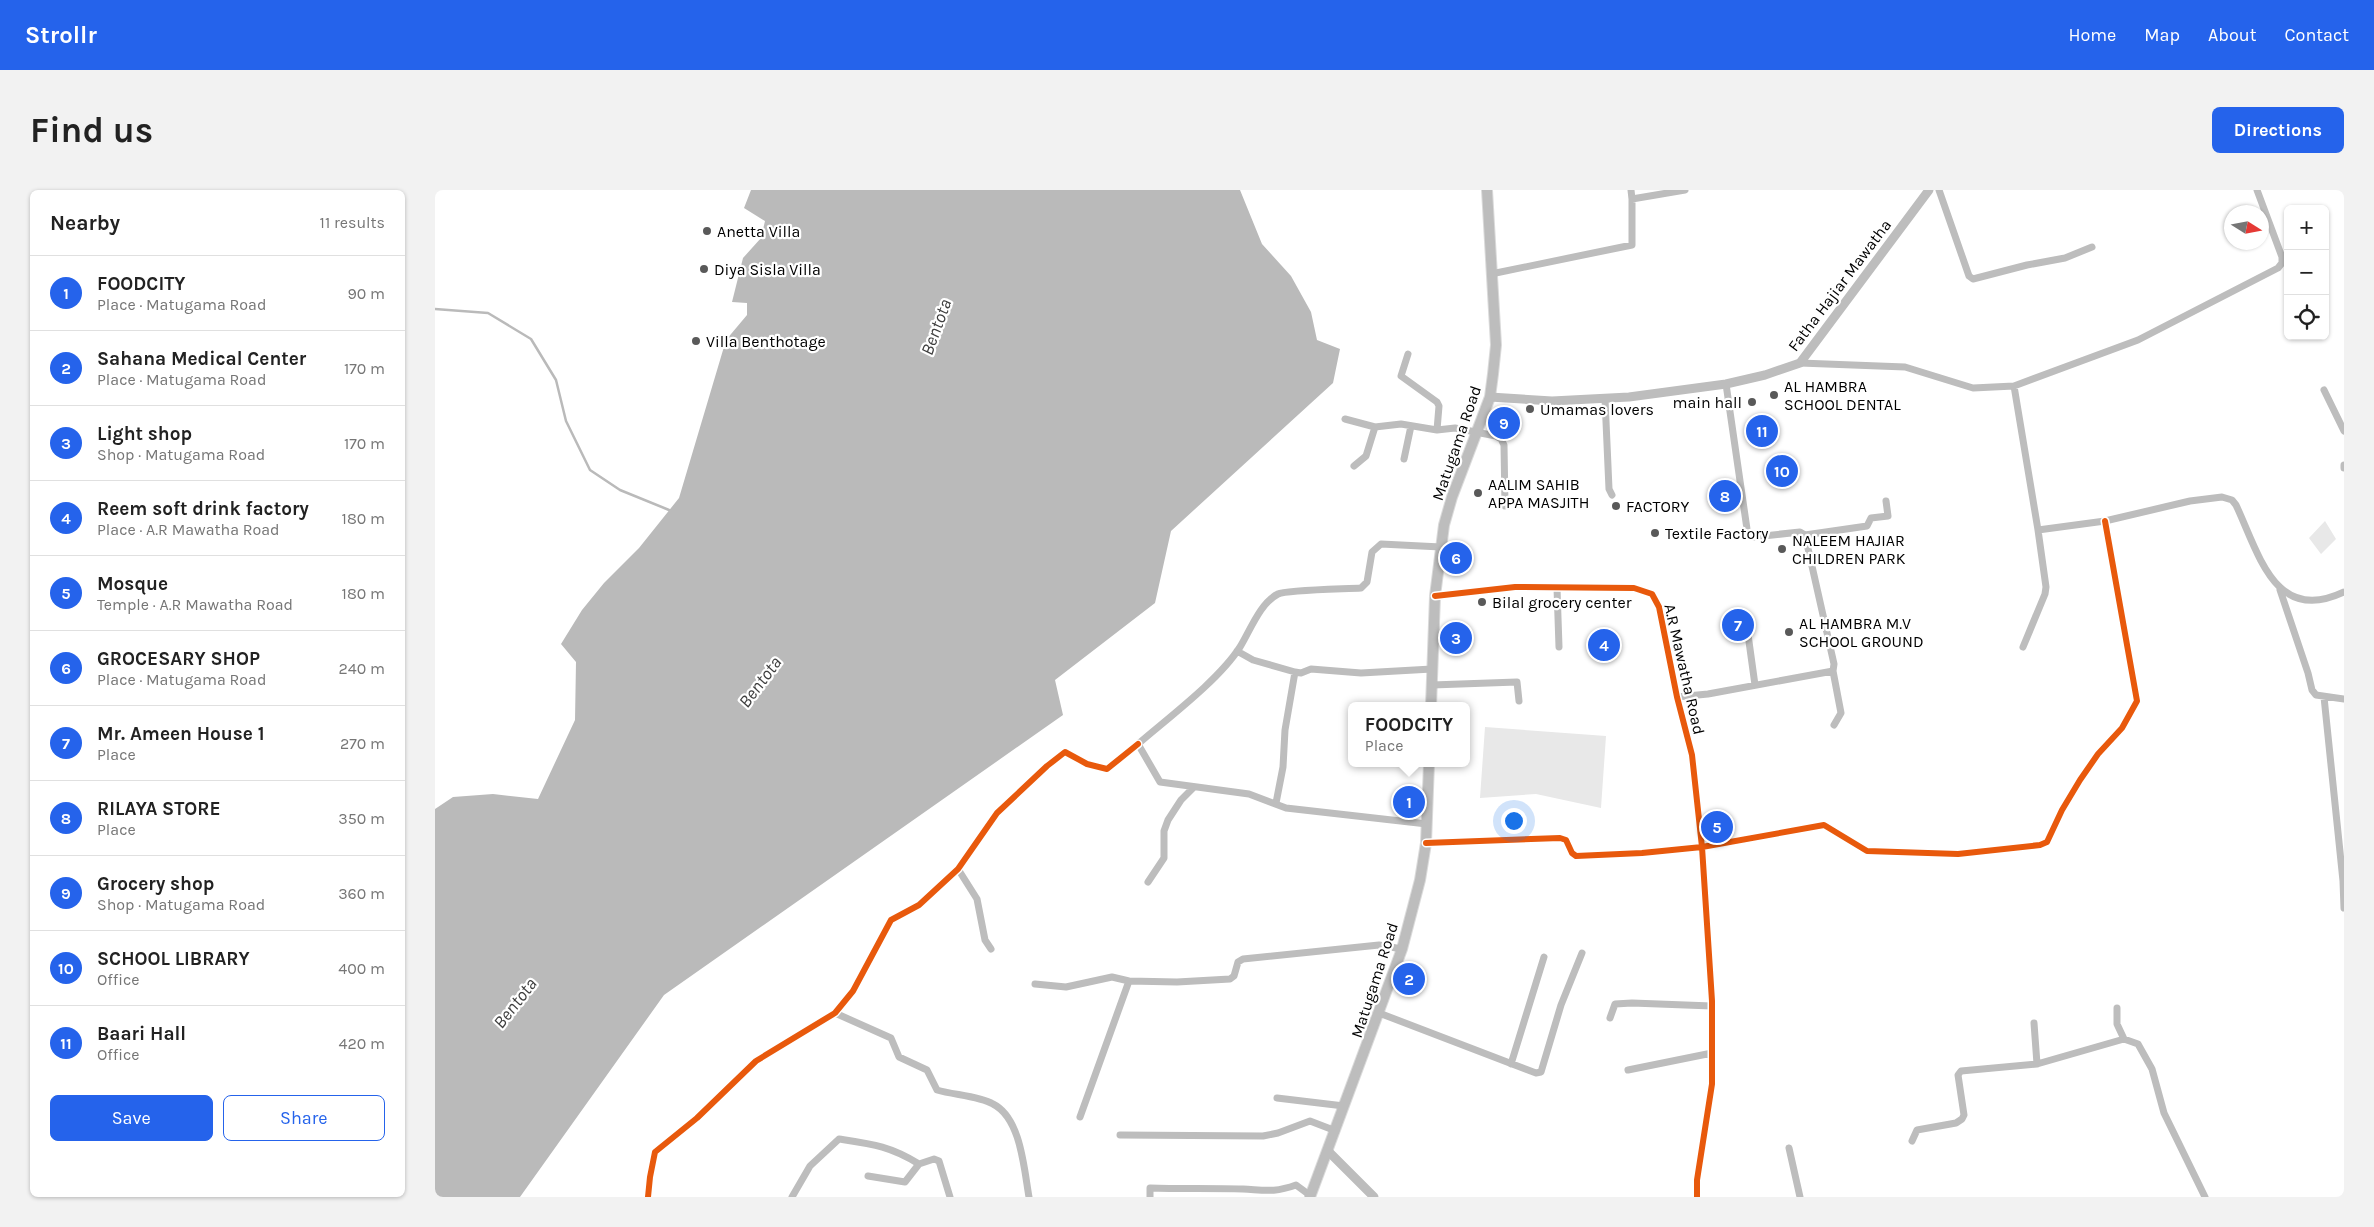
<!DOCTYPE html>
<html lang="en">
<head>
<meta charset="utf-8">
<style>
	:root { --surface:#fff; --page:#f2f2f2; --text:#222; --muted:#767676; --line:#e0e0e0; --accent:#2563eb }
	body { margin:0; font-family:Karla,sans-serif; background:var(--page); color:var(--text) }
	.controls { position:absolute; right:15px; top:15px; display:grid; overflow:hidden; border-radius:8px; box-shadow:0 1px 4px #0004 }
	.controls button { width:45px; height:45px; display:grid; place-items:center; padding:0; border:0; border-bottom:1px solid var(--line); background:var(--surface); color:var(--text); font:25px sans-serif }
	.compass { position:absolute; left:1789px; top:15px; width:45px; height:45px; border-radius:50%; background:var(--surface); box-shadow:0 1px 4px #0004; rotate:101deg }
	.you { position:absolute; left:1078px; top:630px; width:18px; height:18px; margin:-12px; border:4px solid #fff; border-radius:50%; background:#1a73e8; box-shadow:0 0 0 8px #1a73e833 }
	.badge { display:grid; place-items:center; width:32px; height:32px; border-radius:50%; background:var(--accent); color:#fff; font-size:16px; font-weight:700 }
	.pin { position:absolute; translate:-50% -50%; border:2px solid #fff; box-shadow:0 1px 5px #0006 }
	.popup { position:absolute; left:913px; top:512px; width:122px; height:65px; box-sizing:border-box; display:grid; place-content:center; border-radius:8px; background:var(--surface); filter:drop-shadow(0 1px 4px #0005); font-size:16px; white-space:nowrap; color:var(--muted) }
	.popup b { font-size:19px; color:var(--text) }
	.popup::after { content:''; position:absolute; left:50%; top:100%; margin-left:-10px; border:10px solid transparent; border-top-color:var(--surface) }
	.list { margin:0; padding:0; list-style:none }
	h2 { display:flex; justify-content:space-between; align-items:center; height:65px; margin:0; padding:0 20px; font-size:21px }
	h2 small { font-size:16px; font-weight:400; color:var(--muted) }
	.list li { display:grid; grid-template-columns:32px 1fr auto; gap:15px; align-items:center; box-sizing:border-box; height:75px; padding:0 20px; border-top:1px solid var(--line) }
	.list b { display:block; font-size:19px; white-space:nowrap }
	.list p { margin:0; font-size:16px; white-space:nowrap; color:var(--muted) }
	.list em { font-size:16px; font-style:normal; color:var(--muted) }
	.actions { display:flex; gap:10px; padding:15px 20px }
	.actions a { flex:1; padding:11px 0; border:1px solid var(--accent); border-radius:8px; text-align:center; font-size:18px; color:var(--accent) }
	.actions .main { background:var(--accent); color:#fff }
	.icon { flex:none; width:28px; height:28px; fill:none; stroke:currentColor; stroke-width:2; stroke-linecap:round; stroke-linejoin:round }
	.map { position:relative; flex:none; width:1909px; height:1007px; overflow:hidden; border-radius:8px }
	header { display:flex; align-items:center; gap:30px; box-sizing:border-box; height:70px; padding:0 25px; background:var(--accent); color:#fff }
	header strong { font-size:24px }
	nav { display:flex; gap:28px; margin-inline-start:auto; font-size:18px }
	.intro { display:flex; align-items:center; justify-content:space-between; box-sizing:border-box; height:120px; padding:0 30px }
	h1 { margin:0; font-size:35px }
	.button { padding:12px 22px; border-radius:8px; background:var(--accent); color:#fff; font-size:18px; font-weight:700 }
	main { display:flex; gap:30px; padding:0 30px }
	aside { flex:1; background:var(--surface); border-radius:8px; box-shadow:0 1px 4px #0004 }
	.map>svg:first-child { display:block }
</style>
</head>
<body>
<header>
<strong>Strollr</strong>
<nav><a>Home</a><a>Map</a><a>About</a><a>Contact</a></nav>
</header>
<div class="intro"><h1>Find us</h1><a class="button">Directions</a></div>
<main>
<aside>
<h2>Nearby<small>11 results</small></h2>
<ul class="list">
<li><span class="badge">1</span><div><b>FOODCITY</b><p>Place · Matugama Road</p></div><em>90 m</em></li>
<li><span class="badge">2</span><div><b>Sahana Medical Center</b><p>Place · Matugama Road</p></div><em>170 m</em></li>
<li><span class="badge">3</span><div><b>Light shop</b><p>Shop · Matugama Road</p></div><em>170 m</em></li>
<li><span class="badge">4</span><div><b>Reem soft drink factory</b><p>Place · A.R Mawatha Road</p></div><em>180 m</em></li>
<li><span class="badge">5</span><div><b>Mosque</b><p>Temple · A.R Mawatha Road</p></div><em>180 m</em></li>
<li><span class="badge">6</span><div><b>GROCESARY SHOP</b><p>Place · Matugama Road</p></div><em>240 m</em></li>
<li><span class="badge">7</span><div><b>Mr. Ameen House 1</b><p>Place</p></div><em>270 m</em></li>
<li><span class="badge">8</span><div><b>RILAYA STORE</b><p>Place</p></div><em>350 m</em></li>
<li><span class="badge">9</span><div><b>Grocery shop</b><p>Shop · Matugama Road</p></div><em>360 m</em></li>
<li><span class="badge">10</span><div><b>SCHOOL LIBRARY</b><p>Office</p></div><em>400 m</em></li>
<li><span class="badge">11</span><div><b>Baari Hall</b><p>Office</p></div><em>420 m</em></li>
</ul>
<div class="actions"><a class="main">Save</a><a>Share</a></div>
</aside>
<div class="map">
<svg width="1909" height="1007" viewBox="0 0 1909 1007">
	<rect width="100%" height="100%" fill="#fff"/>
	<path fill="#e8e8e8" d="M1890,331L1901,349L1886,364L1874,348Z
		M1050,537L1171,546L1166,618L1101,604L1045,608Z"/>
	<path fill="#bababa" d="M316,0H805L827,54L856,86L876,122L882,150L905,159L898,193L736,341L720,413L620,490L628,525L229,805L85,1007H0V619L18,607L58,604L103,609L140,530L141,472L126,454L147,420L169,393L204,358L244,308L291,150L312,125V113L297,112L308,68L326,48L330,31L309,18Z"/>
	<g fill="none" stroke-linecap="round" stroke-linejoin="round">
		<path stroke="#bababa" stroke-width="2.5" d="M0,119L53,123L96,149L121,190L131,231L155,280L185,300L234,320"/>
		<g stroke="#dbdbdb" stroke-width="12">
			<path id="primary" d="M996,516L1000,406L1009,335L1017,307L1055,207L1058,184L1061,155L1052,0
				M875,1007L967,759L985,690L991,653L994,573"/>
		</g>
		<path stroke="#bdbdbd" stroke-width="7" d="M1196,0L1197,9L1250,0
			M1504,0L1534,86L1538,89L1592,75L1630,68L1657,57
			M1056,84L1197,55V9
			M973,164L966,186L1002,212L1004,216L1002,240
			M1365,173L1470,177L1538,198L1579,196L1703,150L1843,78L1847,73V67L1822,0
			M1579,196L1603,340L1670,331L1755,311L1787,307L1797,310L1801,315C1824,364 1840,435 1909,402
			M1889,200L1909,241
			M1170,209L1174,299L1177,305
			M910,229L940,237
			M969,269L976,236
			M1909,275V278
			M919,276L931,266L940,237L966,234L1002,240L1020,238L1061,246L1066,249L1069,255L1070,316
			M1370,345L1432,336L1436,328L1453,326L1451,311
			M1122,398L1124,457
			M1845,400L1873,483L1877,500L1881,505L1909,509
			M1000,406L1080,397L1199,398L1217,404L1224,417L1242,507L1257,565L1267,657L1277,811V894L1262,990V1007
			M1311,430L1320,495
			M1588,457L1610,404L1611,397L1603,340
			M802,461L818,470L860,482
			M1398,481L1406,523L1399,535
			M997,495L1082,492L1084,511
			M1242,507L1273,504L1398,481L1399,474L1370,345L1365,342L1319,347L1313,346L1291,194
			M1889,507L1908,691L1909,718
			M841,613L848,577L850,540L860,482L866,483L876,479L926,483L997,479
			M992,634L851,618L814,604L725,592L703,554C733,528 784,490 805,457C815,441 825,413 843,404C851,400 912,399 926,398L932,392L937,362L946,354L1006,357
			M991,653L1125,648L1131,650L1137,663L1141,666L1207,663L1267,657L1389,635L1432,661L1523,664L1605,655L1612,652L1627,620L1645,590L1663,564L1687,538L1702,511L1670,331
			M523,679L542,709L550,750L556,759
			M713,692L729,668V641L733,630L746,610L759,597
			M600,794L631,797L677,787L694,791L742,792L795,789L799,786L803,772L808,769L944,755L967,759
			M400,823L456,848L464,867L492,880L502,900C519,905 544,906 558,914C586,928 589,979 594,1007
			M944,823L1101,883L1106,882L1126,815L1147,763
			M1175,828L1180,814L1197,813L1277,816
			M1599,833L1602,874
			M1689,849L1703,854L1717,879L1729,923L1770,1007
			M1076,874L1109,767
			M1193,880L1277,863
			M842,908L909,916
			M645,927L694,791
			M685,945L828,946L843,943L875,931L901,941
			M1477,951L1482,940L1521,933L1527,929L1529,925L1523,885L1526,881L1602,874L1689,849L1682,834V818
			M1354,958L1365,1007
			M433,986L470,992L484,974L499,969L504,971L515,1007
			M213,1007L215,987L220,962L262,928L321,871L400,823L418,801L456,730L484,715L523,679L562,623L612,576L630,562L652,574L672,579L703,554
			M357,1007L375,976L404,949C437,954 455,956 484,974
			M715,1007V998C746,999 777,998 808,999C829,1000 839,1003 861,995L876,1006"/>
		<path stroke="#bdbdbd" stroke-width="9" d="M1055,207L1117,211L1194,207L1291,194L1330,185L1365,173L1494,0
			M893,961L939,1007"/>
		<use href="#primary" stroke="#bdbdbd" stroke-width="10"/>
		<g stroke="#fff" stroke-width="9">
			<path id="cycleway" d="M1000,406L1080,397L1199,398L1217,404L1224,417L1242,507L1257,565L1267,657L1277,811V894L1262,990V1007
				M991,653L1125,648L1131,650L1137,663L1141,666L1207,663L1267,657L1389,635L1432,661L1523,664L1605,655L1612,652L1627,620L1645,590L1663,564L1687,538L1702,511L1670,331
				M213,1007L215,987L220,962L262,928L321,871L400,823L418,801L456,730L484,715L523,679L562,623L612,576L630,562L652,574L672,579L703,554"/>
		</g>
		<use href="#cycleway" stroke="#e8590c" stroke-width="6"/>
	</g>
	<g fill="#595959" stroke="#fff" stroke-width="2">
		<circle cx="272" cy="41" r="5"/>
		<circle cx="269" cy="79" r="5"/>
		<circle cx="261" cy="151" r="5"/>
		<circle cx="1339" cy="205" r="5"/>
		<circle cx="1317" cy="212" r="5"/>
		<circle cx="1095" cy="219" r="5"/>
		<circle cx="1043" cy="303" r="5"/>
		<circle cx="1181" cy="316" r="5"/>
		<circle cx="1220" cy="343" r="5"/>
		<circle cx="1347" cy="359" r="5"/>
		<circle cx="1047" cy="412" r="5"/>
		<circle cx="1354" cy="442" r="5"/>
	</g>
	<g text-anchor="middle" stroke-width="4.5" stroke-linejoin="round" paint-order="stroke">
		<g font-size="16" fill="#000" stroke="#fff" text-anchor="start">
			<text x="282" y="47">Anetta Villa</text>
			<text x="279" y="85">Diya Sisla Villa</text>
			<text x="271" y="157">Villa Benthotage</text>
			<text x="1349" y="202">AL HAMBRA<tspan x="1349" dy="18">SCHOOL DENTAL</tspan></text>
			<text x="1307" y="218" text-anchor="end">main hall</text>
			<text x="1105" y="225">Umamas lovers</text>
			<text x="1053" y="300">AALIM SAHIB<tspan x="1053" dy="18">APPA MASJITH</tspan></text>
			<text x="1191" y="322">FACTORY</text>
			<text x="1230" y="349">Textile Factory</text>
			<text x="1357" y="356">NALEEM HAJIAR<tspan x="1357" dy="18">CHILDREN PARK</tspan></text>
			<text x="1057" y="418">Bilal grocery center</text>
			<text x="1364" y="439">AL HAMBRA M.V<tspan x="1364" dy="18">SCHOOL GROUND</tspan></text>
		</g>
		<g font-size="16" fill="#000" stroke="#fff">
			<text transform="translate(1404 95) rotate(-53)" y="6">Fatha Hajiar Mawatha</text>
			<text transform="translate(1021 253) rotate(-71)" y="6">Matugama Road</text>
			<text transform="translate(1250 479) rotate(77)" y="6">A.R Mawatha Road</text>
			<text transform="translate(939 790) rotate(-72)" y="6">Matugama Road</text>
		</g>
		<g font-size="18" font-style="italic" fill="#3e3e3e" stroke="#fff">
			<text transform="translate(501 137) rotate(-70)" y="6">Bentota</text>
			<text transform="translate(325 492) rotate(-53)" y="6">Bentota</text>
			<text transform="translate(80 813) rotate(-52)" y="6">Bentota</text>
		</g>
	</g>
</svg>
<div class="controls">
<button>+</button>
<button>−</button>
<button><svg class="icon" aria-label="locate" viewBox="0 0 24 24"><circle cx="12" cy="12" r="6"/><path d="M12 2v4M12 18v4M2 12h4M18 12h4"/></svg></button>
</div>
<svg class="compass" viewBox="-18 -18 36 36"><path d="M0-13l5 13h-10z" fill="#e53935"/><path d="M0 13l5-13h-10z" fill="#767676"/></svg>
<div class="you"></div>
<div class="pin badge" style="left:974px;top:612px">1</div>
<div class="popup"><b>FOODCITY</b>Place</div>
<div class="pin badge" style="left:974px;top:789px">2</div>
<div class="pin badge" style="left:1021px;top:448px">3</div>
<div class="pin badge" style="left:1169px;top:455px">4</div>
<div class="pin badge" style="left:1282px;top:637px">5</div>
<div class="pin badge" style="left:1021px;top:368px">6</div>
<div class="pin badge" style="left:1303px;top:435px">7</div>
<div class="pin badge" style="left:1290px;top:306px">8</div>
<div class="pin badge" style="left:1069px;top:233px">9</div>
<div class="pin badge" style="left:1347px;top:281px">10</div>
<div class="pin badge" style="left:1327px;top:241px">11</div>
</div>
</main>
</body>
</html>
